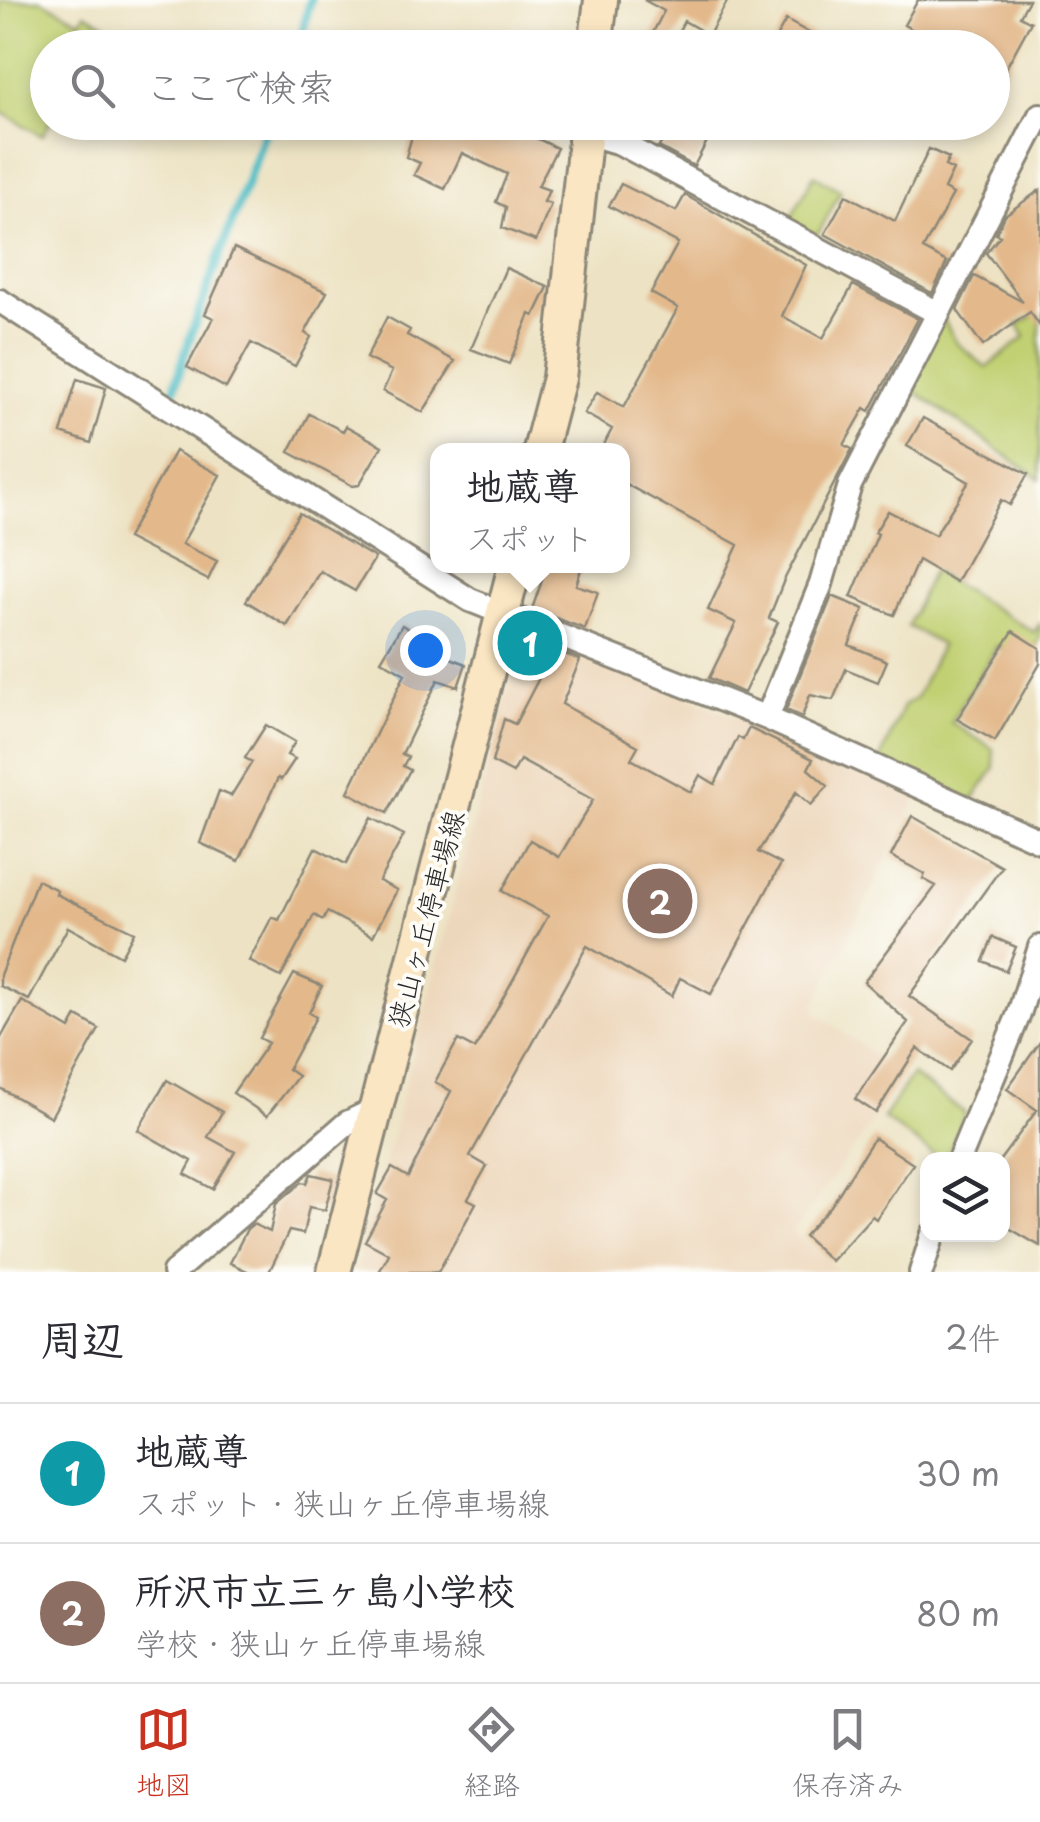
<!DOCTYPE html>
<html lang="ja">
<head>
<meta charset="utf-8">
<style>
	:root { --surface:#fff; --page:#f7f7f7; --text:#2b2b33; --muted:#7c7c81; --line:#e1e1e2; --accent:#c8321e }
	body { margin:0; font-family:"Playpen Sans","Klee One",sans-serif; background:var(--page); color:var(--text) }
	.controls { position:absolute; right:30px; bottom:30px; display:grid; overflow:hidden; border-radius:20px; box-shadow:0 5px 15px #0003 }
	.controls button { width:90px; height:90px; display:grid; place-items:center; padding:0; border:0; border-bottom:2px solid var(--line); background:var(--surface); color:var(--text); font:50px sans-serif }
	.you { position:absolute; left:425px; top:650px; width:35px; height:35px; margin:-25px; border:8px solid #fff; border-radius:50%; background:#1a73e8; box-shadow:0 0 0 15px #1a73e833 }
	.badge { display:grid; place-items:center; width:65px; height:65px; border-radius:50%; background:var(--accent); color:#fff; font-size:32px; font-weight:700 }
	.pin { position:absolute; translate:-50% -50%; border:5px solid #fff; box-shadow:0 2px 10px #0006 }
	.popup { position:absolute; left:430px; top:443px; width:200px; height:130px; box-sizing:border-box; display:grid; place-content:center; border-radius:20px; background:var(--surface); filter:drop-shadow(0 2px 8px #0005); font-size:32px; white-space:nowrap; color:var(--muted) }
	.popup b { font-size:38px; color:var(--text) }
	.popup::after { content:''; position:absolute; left:50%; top:100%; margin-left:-20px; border:20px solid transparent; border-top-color:var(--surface) }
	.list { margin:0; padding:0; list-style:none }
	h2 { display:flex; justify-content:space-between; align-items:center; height:130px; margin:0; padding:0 40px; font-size:42px }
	h2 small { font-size:32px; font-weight:400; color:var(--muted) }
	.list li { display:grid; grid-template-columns:65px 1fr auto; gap:30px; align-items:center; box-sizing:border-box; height:140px; padding:0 40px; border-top:2px solid var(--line) }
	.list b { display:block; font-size:38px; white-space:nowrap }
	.list p { margin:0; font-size:32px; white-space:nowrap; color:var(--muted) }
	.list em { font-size:32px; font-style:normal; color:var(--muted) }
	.icon { flex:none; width:55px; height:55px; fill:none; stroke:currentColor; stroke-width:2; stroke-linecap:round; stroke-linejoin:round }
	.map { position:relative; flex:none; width:1040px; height:1272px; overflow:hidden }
	.search { position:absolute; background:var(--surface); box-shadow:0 5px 15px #0003; left:30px; right:30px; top:30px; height:110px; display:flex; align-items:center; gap:25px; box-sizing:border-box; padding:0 35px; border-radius:55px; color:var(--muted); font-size:38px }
	.sheet { height:410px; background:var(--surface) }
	nav { display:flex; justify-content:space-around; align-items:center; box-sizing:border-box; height:140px; border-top:2px solid var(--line); background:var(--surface); font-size:28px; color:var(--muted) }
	nav a { display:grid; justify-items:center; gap:5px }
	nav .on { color:var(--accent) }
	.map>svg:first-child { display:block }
</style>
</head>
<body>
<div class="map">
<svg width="1040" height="1272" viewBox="0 0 1040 1272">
	<rect width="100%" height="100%" fill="#fdfcf7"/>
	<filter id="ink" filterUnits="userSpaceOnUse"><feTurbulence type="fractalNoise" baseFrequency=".01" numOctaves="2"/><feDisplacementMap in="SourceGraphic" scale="20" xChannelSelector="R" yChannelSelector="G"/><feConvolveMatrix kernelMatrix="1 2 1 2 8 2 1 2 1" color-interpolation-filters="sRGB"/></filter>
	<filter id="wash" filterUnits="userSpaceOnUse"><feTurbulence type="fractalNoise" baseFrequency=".0048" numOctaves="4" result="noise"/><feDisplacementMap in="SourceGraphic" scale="40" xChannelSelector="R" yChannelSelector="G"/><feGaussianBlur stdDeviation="2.25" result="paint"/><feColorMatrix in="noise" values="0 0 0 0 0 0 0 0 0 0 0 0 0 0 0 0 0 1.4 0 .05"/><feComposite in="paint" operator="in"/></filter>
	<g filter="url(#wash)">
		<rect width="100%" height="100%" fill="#ede3c4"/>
		<path fill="#edd7bb" d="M546,636L918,796L814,1006L818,1015L904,1077L793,1232L840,1272H356L518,652L539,656Z"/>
		<path fill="#c1d072" stroke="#767e4e" stroke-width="2.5" d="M0,0H41L81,21L85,13L105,24L92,47L48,48L50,123L42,136L0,111Z
			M814,175L841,191L816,238L788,223Z
			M1038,313L1040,315V479L907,386L943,318L956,342L986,368L1025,337L1018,325Z
			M932,571L1034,632L1040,624V639L1028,664L997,646L951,722L993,749L995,768L972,801L880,760L903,706L916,698L941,645L908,626Z
			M912,1075L965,1113L946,1159H939L883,1118Z"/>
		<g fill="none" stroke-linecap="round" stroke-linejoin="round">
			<path stroke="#4dbcc4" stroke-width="9" d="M299,48L310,0
				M173,394C198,302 238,214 268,122"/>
		</g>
		<g id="blocks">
			<path fill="#e3b98c" d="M644,0H728L709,35L684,21L670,48H645L664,11Z
				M918,0H1029L1020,16L1031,22L992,94V48H906L915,31L904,25Z
				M786,20L836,48H770Z
				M416,122H503L557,148L538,186L549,190L544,202L551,204L536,241L502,228L506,207L496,202L507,174L462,153L445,189L414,175L420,163L406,157Z
				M672,122H717L694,166L659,147Z
				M929,149L949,158L945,166L953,170L944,189L953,194L923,249L947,262L932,293L825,234L846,195L895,221Z
				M621,184L676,211L685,195L806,265L782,316L823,338L853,285L918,319L870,411L865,408L844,445L852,449L784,580L769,618L778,622L744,693L709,678L736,623L708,610L738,545L622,482V450H601L612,429L584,413L597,392L624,407L678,308L651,293L678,243L609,206Z
				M1040,190V326L1030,312L983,346L957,310L974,276L1023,302L986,253L1000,236L996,234L1005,215Z
				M234,248L327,292L305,333L311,337L295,366L251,343L226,388L187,367L213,318L205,314Z
				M506,268L548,287L534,316L530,314L509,364L471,349Z
				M387,317L410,330L407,335L455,361L423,412L383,391L392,371L366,358Z
				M77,379L106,388L91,443L61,433Z
				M309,414L343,431L346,426L382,446L359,485L353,486L289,452Z
				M923,418L1028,474L1010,505L1001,500L956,582L918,560L894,615L851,597L878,534L875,532L888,511L935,535L969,482L907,446Z
				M175,451L220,475L182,544L217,561L208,580L127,538Z
				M299,513L375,558L355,591L320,571L287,626L246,601Z
				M547,566H582L576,585L598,592L585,629L532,609Z
				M832,596L864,609L849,645L887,661L878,682L846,669L833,700L810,695L802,717L786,710Z
				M402,625L429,641L424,648L466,664L458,687L438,680L402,754L408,757L403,766L410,770L387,813L348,792L405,674L381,660Z
				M1013,631L1040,648V664L995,741L957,719Z
				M523,637L580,660L562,704L638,746L631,759L691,792L700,775L715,784L738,737L743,740L749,728L813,759L808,769L828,786L811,805L796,792L758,852L781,864L711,994L680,978L672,996L587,946L470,1156L487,1166L468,1199L476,1203L438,1272H379L389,1254L365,1241L387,1200L377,1194L392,1168L408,1177L451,1091L435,1082L458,1040L475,1049L548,916L502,891L530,840L559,857L593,800L520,760L513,773L492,762L504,719L515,724L539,678L533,676L542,653L521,647Z
				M266,725L295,742L287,755L295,759L281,780L278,778L239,861L200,843L219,791L231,796L252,762L245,758Z
				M912,816L1002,867L909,996L972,1039L950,1071L917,1048L876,1113L855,1099L908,1022L864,982L936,886L923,879L925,874L891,856Z
				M371,818L404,835L379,881L397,890L373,936L327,912L323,920L314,915L281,977L249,961L272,917L279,920L315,848L346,864Z
				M37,880L57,890L56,894L134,932L121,956L68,927L29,1000L0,986V975Z
				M993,937L1016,947L1006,971L983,961Z
				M294,974L322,986L309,1013L316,1017L288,1069L298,1076L267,1116L233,1093L268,1043L259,1038Z
				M22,1001L70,1029L77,1016L99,1029L51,1117L0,1088V1039Z
				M1040,1042V1246L1002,1224L1000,1160L1037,1110L1007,1089Z
				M167,1080L222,1112L208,1137L235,1152L213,1189L185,1174L192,1161L138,1130Z
				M874,1138L913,1164L876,1219L872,1216L831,1261L804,1236L831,1206Z
				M311,1174L333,1179L325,1210L309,1207L303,1234L289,1231L269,1272H249L230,1263L247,1229L253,1224L270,1232L276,1204L302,1182L307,1183Z"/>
		</g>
	</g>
	<g filter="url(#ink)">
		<use href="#blocks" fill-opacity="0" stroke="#8c8778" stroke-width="2.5"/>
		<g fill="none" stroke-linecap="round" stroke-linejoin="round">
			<g stroke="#8c8778" stroke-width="28">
				<path id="minor" d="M586,133L620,143L936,312
					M0,301L470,600L767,718L1040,841
					M767,718L821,584L850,485L1040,115
					M959,1160L1019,1014L1040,947
					M174,1272L347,1123L376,1109
					M921,1272L933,1234"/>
			</g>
			<g stroke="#8c8778" stroke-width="38">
				<path id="secondary" d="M595,48L601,0
					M540,450L559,378L587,122
					M334,1272L515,566"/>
			</g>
			<use href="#minor" stroke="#fff" stroke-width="22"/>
			<use href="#secondary" stroke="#fbe6c3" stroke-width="32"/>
		</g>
	</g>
	<g text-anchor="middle" stroke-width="8" stroke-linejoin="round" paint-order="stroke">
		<g font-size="28" fill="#2b2b2b" stroke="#fdfcf7">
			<text transform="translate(426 919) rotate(-75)" y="10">狭山ヶ丘停車場線</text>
		</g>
	</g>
</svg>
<div class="controls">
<button><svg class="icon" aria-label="layers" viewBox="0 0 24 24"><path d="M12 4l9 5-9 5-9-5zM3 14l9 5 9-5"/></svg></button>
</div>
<div class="you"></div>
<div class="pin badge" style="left:530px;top:643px;background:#0f9aa8">1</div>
<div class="popup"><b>地蔵尊</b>スポット</div>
<div class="pin badge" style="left:660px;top:901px;background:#8d6e63">2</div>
<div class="search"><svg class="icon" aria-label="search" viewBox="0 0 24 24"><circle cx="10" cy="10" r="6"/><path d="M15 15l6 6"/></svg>ここで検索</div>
</div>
<section class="sheet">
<h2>周辺<small>2件</small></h2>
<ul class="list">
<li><span class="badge" style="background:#0f9aa8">1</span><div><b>地蔵尊</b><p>スポット · 狭山ヶ丘停車場線</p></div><em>30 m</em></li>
<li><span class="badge" style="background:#8d6e63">2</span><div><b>所沢市立三ヶ島小学校</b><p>学校 · 狭山ヶ丘停車場線</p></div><em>80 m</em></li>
</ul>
</section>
<nav>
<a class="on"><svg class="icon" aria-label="map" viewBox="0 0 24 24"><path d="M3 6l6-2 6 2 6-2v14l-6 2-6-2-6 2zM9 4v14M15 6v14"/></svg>地図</a>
<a><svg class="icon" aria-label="directions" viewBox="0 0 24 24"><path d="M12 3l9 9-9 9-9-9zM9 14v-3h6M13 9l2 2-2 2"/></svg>経路</a>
<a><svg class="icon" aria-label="saved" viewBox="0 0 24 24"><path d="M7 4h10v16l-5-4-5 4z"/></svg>保存済み</a>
</nav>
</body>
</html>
